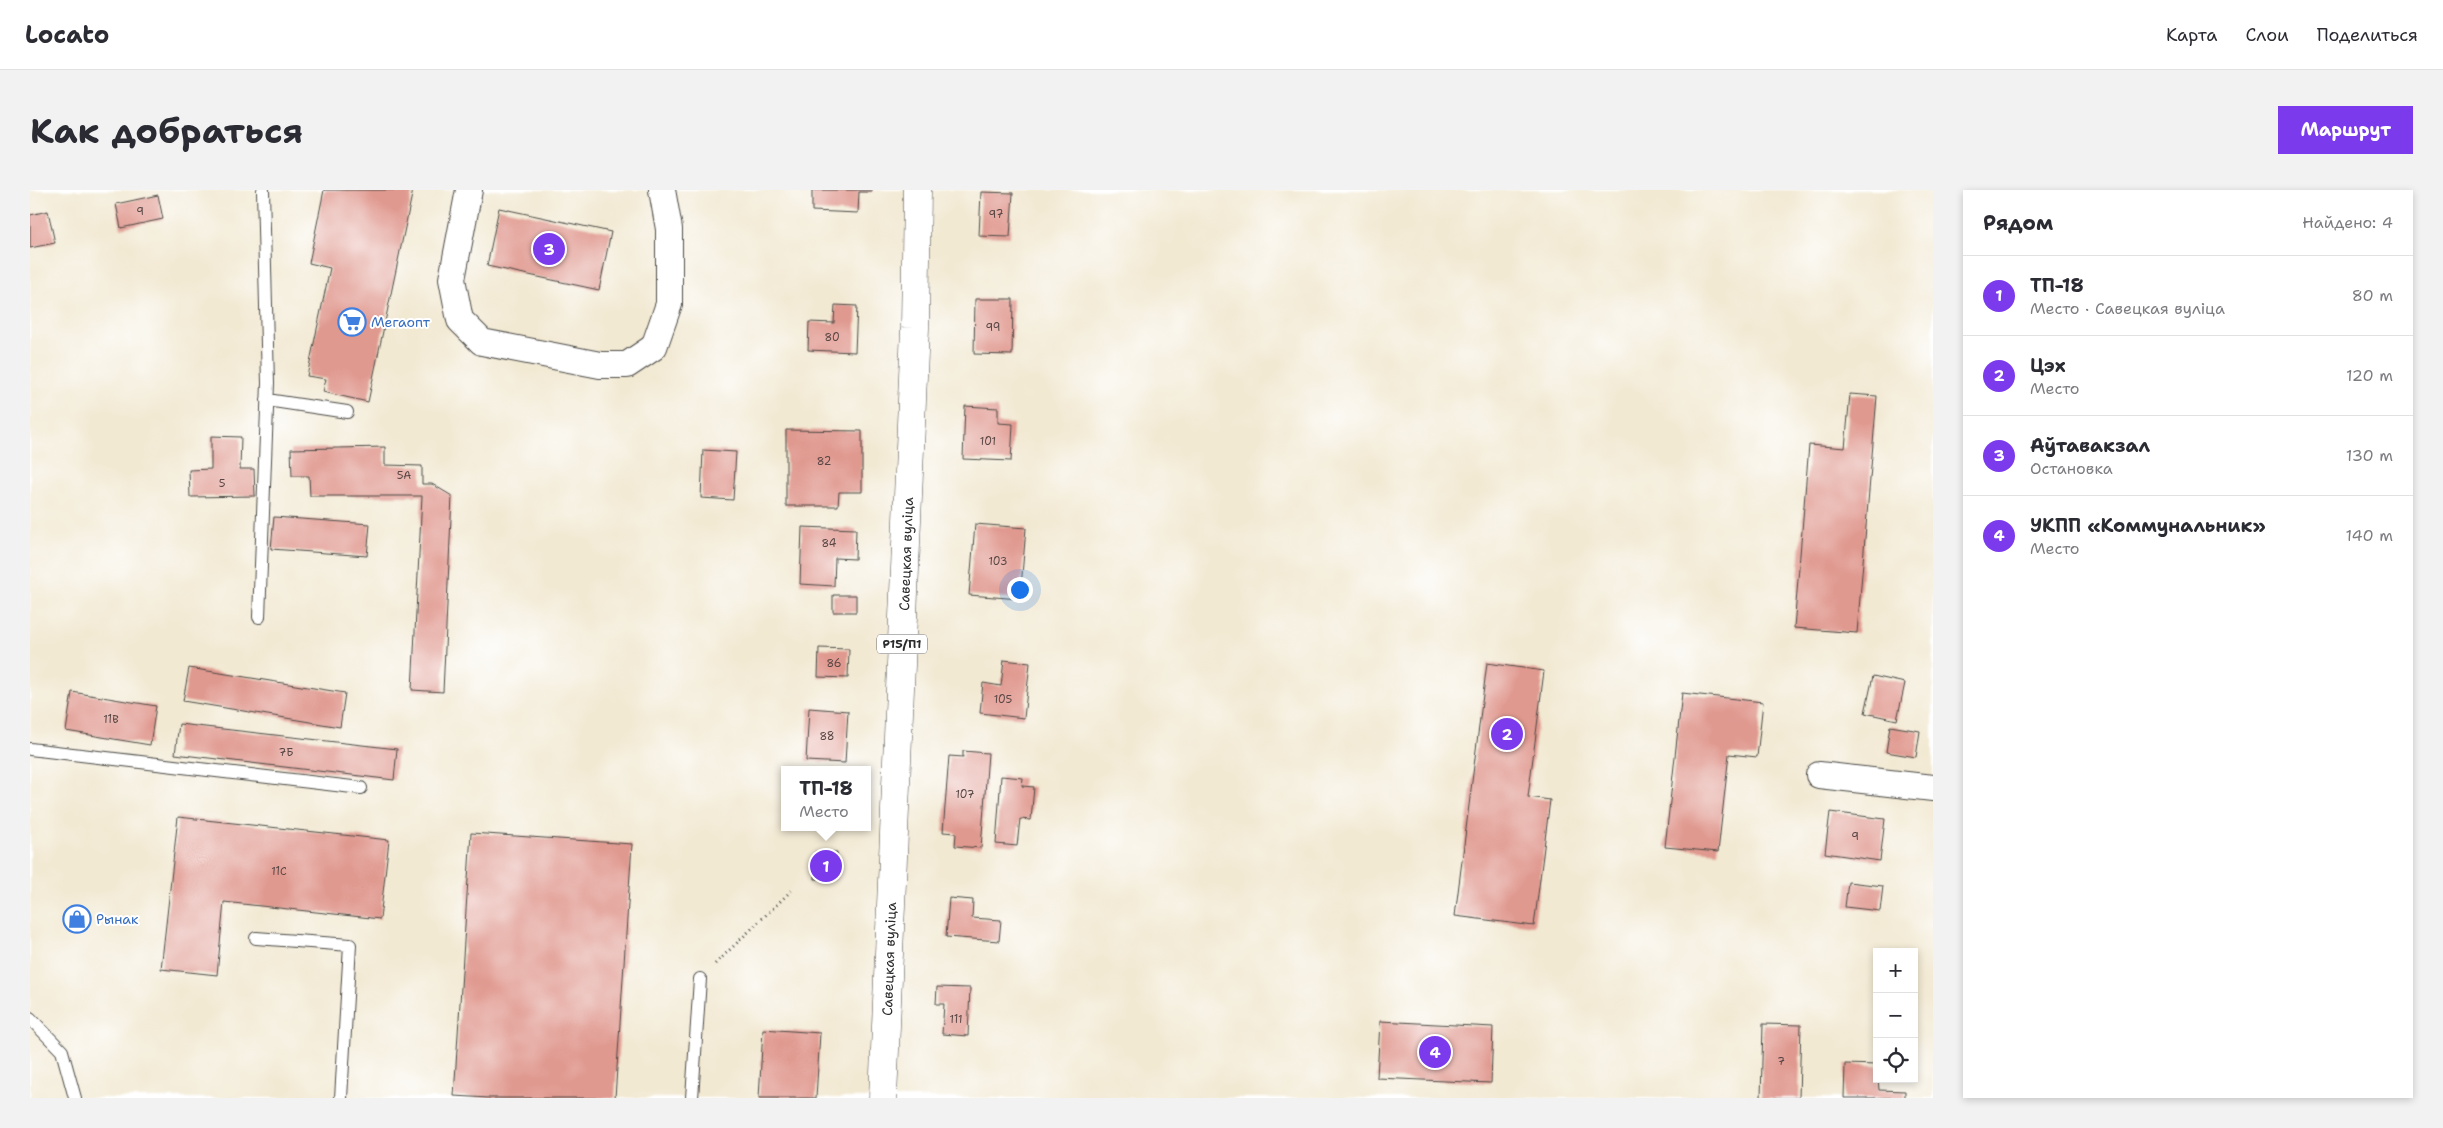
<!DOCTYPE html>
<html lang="ru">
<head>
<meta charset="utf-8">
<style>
	:root { --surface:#fff; --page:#f2f2f3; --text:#2b2b33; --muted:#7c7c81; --line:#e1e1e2; --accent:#7c3aed }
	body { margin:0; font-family:"Shantell Sans",sans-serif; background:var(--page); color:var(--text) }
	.controls { position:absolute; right:15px; bottom:15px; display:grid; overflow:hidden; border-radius:0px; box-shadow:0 2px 8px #0003 }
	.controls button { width:45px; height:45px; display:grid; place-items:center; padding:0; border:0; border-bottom:1px solid var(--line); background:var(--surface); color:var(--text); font:25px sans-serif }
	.you { position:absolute; left:989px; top:399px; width:18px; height:18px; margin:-12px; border:4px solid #fff; border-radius:50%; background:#1a73e8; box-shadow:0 0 0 8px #1a73e833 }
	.badge { display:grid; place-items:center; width:32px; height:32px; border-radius:50%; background:var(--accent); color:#fff; font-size:16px; font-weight:700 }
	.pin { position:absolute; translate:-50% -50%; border:2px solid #fff; box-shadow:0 1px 5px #0006 }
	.popup { position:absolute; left:751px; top:576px; width:90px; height:65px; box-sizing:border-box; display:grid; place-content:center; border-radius:0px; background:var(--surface); filter:drop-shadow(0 1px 4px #0005); font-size:16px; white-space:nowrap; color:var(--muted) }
	.popup b { font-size:19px; color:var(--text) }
	.popup::after { content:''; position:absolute; left:50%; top:100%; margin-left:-10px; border:10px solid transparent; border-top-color:var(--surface) }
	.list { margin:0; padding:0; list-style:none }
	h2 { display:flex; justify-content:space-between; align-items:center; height:65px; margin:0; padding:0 20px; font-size:21px }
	h2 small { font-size:16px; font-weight:400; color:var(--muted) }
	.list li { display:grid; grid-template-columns:32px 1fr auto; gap:15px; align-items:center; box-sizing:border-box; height:80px; padding:0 20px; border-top:1px solid var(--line) }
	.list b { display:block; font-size:19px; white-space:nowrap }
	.list p { margin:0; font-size:16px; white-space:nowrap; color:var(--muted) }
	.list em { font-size:16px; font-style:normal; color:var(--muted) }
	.icon { flex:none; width:28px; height:28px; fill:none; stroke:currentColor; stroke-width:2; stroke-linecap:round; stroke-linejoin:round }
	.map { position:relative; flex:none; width:1903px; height:908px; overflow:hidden; border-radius:0px }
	header { display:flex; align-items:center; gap:30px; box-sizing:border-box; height:70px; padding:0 25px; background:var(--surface); border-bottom:1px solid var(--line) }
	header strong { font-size:24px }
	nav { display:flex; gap:28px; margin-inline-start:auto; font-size:18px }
	.intro { display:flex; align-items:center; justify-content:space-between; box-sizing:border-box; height:120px; padding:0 30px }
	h1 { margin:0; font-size:35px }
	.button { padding:12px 22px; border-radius:0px; background:var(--accent); color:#fff; font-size:18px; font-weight:700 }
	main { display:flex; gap:30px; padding:0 30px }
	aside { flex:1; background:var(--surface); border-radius:0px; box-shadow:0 2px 8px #0003 }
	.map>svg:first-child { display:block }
</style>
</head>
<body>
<header>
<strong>Locato</strong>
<nav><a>Карта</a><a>Слои</a><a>Поделиться</a></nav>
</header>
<div class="intro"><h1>Как добраться</h1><a class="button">Маршрут</a></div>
<main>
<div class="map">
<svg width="1903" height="908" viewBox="0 0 1903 908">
	<rect width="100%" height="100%" fill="#fff"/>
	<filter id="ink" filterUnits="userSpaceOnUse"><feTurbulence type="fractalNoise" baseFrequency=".02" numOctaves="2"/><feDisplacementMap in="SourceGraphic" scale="10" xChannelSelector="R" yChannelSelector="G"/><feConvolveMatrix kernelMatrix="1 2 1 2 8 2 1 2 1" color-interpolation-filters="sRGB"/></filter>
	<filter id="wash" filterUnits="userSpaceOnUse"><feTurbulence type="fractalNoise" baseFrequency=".0096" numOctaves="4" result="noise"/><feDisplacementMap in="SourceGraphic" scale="20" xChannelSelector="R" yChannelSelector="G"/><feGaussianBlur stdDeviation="1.12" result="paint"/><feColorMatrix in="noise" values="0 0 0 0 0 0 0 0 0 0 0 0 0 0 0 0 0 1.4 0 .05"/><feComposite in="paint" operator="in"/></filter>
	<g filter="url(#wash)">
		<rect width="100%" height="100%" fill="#f2e9d3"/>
		<g id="blocks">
			<path fill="#e0998f" d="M294,0H383L338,212L293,202L296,189L277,186L300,78L279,73Z
				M782,0H842V2H829L828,23L782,21Z
				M951,2L983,3L980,47L949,46Z
				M128,5L133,29L91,38L86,14Z
				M469,18L581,42L569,100L457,76Z
				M18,21L25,53L0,58V25Z
				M945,109H983L982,165L944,164Z
				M805,115L827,116L825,162L778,160L779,132L804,133Z
				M1820,204L1847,206L1827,443L1764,438L1779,255L1815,258Z
				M935,216L968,218V233L983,234L981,271L933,269Z
				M756,240L832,241V302H809L808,316H756Z
				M181,246L211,247L210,279H224L225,306L160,307L159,280L181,279Z
				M355,257V275L392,276V294H402L422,306L413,502L382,500L392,306H280L279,286H262L261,259Z
				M673,260L706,262L703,310L671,308Z
				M244,327L340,334L337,366L241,359Z
				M945,334L996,338L990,409L939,405Z
				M772,337L826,339L825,369L805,368L804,396L770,394Z
				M803,405H826V422H803Z
				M789,458L819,459L818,488L788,487Z
				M974,470L1000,473L994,528L950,523L953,493L971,496Z
				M1457,473L1514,481L1498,607L1520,610L1504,736L1425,726Z
				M159,478L315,503L310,537L153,511Z
				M1843,486L1875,493L1867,530L1835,523Z
				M42,502L126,516L120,555L36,541Z
				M1652,503L1733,512L1727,567L1699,564L1688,662L1635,657Z
				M779,518L818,521L815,573L776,571Z
				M149,534L367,559L364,590L145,564Z
				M1860,536L1890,541L1886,567L1856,562Z
				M933,561L958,563L951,658L925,656L926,643L913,642L919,566L933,567Z
				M971,586L993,588L992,596L1004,597L1001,630L990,629L987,656L966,654Z
				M1800,622L1855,629L1850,671L1795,663Z
				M148,627L359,650L350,729L194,712L187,785L131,779Z
				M441,643L602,654L585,908H459L424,906Z
				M785,662H807V689H785Z
				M1818,692L1853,696L1850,721L1815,717Z
				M919,708L943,710L942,728L971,730L969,751L916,747Z
				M907,797L940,798L938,846L912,844L914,814H906Z
				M1350,831L1463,837L1461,893L1347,888Z
				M1733,834L1771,835L1769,908H1731Z
				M733,839L790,843L786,908H729Z
				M1815,874L1847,875L1849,900L1875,901V908H1814Z"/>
		</g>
	</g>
	<g filter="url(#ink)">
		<use href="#blocks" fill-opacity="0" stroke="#494844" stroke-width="1"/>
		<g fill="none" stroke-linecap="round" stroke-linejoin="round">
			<g stroke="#494844" stroke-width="14">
				<path id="service" d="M237,210L317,222
					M229,427L238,193L233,0
					M0,559L331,598
					M226,748L320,755L311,908
					M0,828L32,861L45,908
					M662,908L670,789"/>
			</g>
			<g stroke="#494844" stroke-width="28">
				<path id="minor" d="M439,0L422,89L430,130L452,152L570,175H597L624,157L639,114V39L632,0
					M1789,585L1903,598"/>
			</g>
			<g stroke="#494844" stroke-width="29">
				<path id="primary" d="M853,908L885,138L887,0"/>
			</g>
			<path stroke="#494844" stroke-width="3" stroke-dasharray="1 4" stroke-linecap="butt" d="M685,774L763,699"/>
			<use href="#service" stroke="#fff" stroke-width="12"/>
			<use href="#minor" stroke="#fff" stroke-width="26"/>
			<use href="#primary" stroke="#fff" stroke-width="28"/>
		</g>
	</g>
	<defs>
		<g id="supermarket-ring" transform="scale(1.4375)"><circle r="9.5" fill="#fff" stroke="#3f7fe0" stroke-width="1.5"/><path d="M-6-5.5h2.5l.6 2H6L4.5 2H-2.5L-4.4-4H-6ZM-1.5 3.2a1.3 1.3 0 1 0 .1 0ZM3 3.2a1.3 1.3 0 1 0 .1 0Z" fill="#3f7fe0"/></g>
		<g id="shop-ring" transform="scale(1.4375)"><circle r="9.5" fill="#fff" stroke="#3f7fe0" stroke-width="1.5"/><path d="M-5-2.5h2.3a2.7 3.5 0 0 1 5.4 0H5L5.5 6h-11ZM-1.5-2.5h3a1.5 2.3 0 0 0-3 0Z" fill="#3f7fe0"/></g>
	</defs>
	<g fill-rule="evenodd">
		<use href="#supermarket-ring" x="322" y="132"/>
		<use href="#shop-ring" x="47" y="729"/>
	</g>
	<g text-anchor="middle" stroke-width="4" stroke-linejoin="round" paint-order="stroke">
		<g font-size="11" fill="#584644">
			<text x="110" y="25">9</text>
			<text x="966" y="28">97</text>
			<text x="963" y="141">99</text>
			<text x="802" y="151">80</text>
			<text x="958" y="255">101</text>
			<text x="794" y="275">82</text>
			<text x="374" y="289">5А</text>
			<text x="192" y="297">5</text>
			<text x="799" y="357">84</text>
			<text x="968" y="375">103</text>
			<text x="804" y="477">86</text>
			<text x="973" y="513">105</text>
			<text x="81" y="533">11В</text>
			<text x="797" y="550">88</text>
			<text x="256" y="566">7Б</text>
			<text x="935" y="608">107</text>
			<text x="1825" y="650">9</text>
			<text x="249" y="685">11С</text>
			<text x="926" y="833">111</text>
			<text x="1751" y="875">7</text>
		</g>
		<rect fill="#fff" stroke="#6b6b6b" stroke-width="1" x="847" y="444.5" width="50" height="19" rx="4"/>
		<g font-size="12" font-weight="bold" fill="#2b2b2b">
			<text x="872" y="458">Р15/П1</text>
		</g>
		<g font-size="14" fill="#366cbe" stroke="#fff" text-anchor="start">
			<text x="341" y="137">Мегаопт</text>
			<text x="66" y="734">Рынак</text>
		</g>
		<g font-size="14" fill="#2b2b2b" stroke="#fff">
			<text transform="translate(876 364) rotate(-88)" y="5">Савецкая вуліца</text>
			<text transform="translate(859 769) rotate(-88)" y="5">Савецкая вуліца</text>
		</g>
	</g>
</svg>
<div class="controls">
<button>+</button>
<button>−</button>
<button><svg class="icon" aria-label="locate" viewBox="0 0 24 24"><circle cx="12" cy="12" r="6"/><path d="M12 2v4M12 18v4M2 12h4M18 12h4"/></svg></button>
</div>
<div class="you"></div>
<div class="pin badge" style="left:796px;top:676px">1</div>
<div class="popup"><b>ТП-18</b>Место</div>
<div class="pin badge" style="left:1477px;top:544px">2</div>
<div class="pin badge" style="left:519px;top:59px">3</div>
<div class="pin badge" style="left:1405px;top:862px">4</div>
</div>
<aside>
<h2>Рядом<small>Найдено: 4</small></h2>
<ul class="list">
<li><span class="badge">1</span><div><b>ТП-18</b><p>Место · Савецкая вуліца</p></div><em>80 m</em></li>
<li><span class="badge">2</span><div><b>Цэх</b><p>Место</p></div><em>120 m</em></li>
<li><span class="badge">3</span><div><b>Аўтавакзал</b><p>Остановка</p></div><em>130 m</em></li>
<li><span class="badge">4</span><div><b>УКПП «Коммунальник»</b><p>Место</p></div><em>140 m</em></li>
</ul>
</aside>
</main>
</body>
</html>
